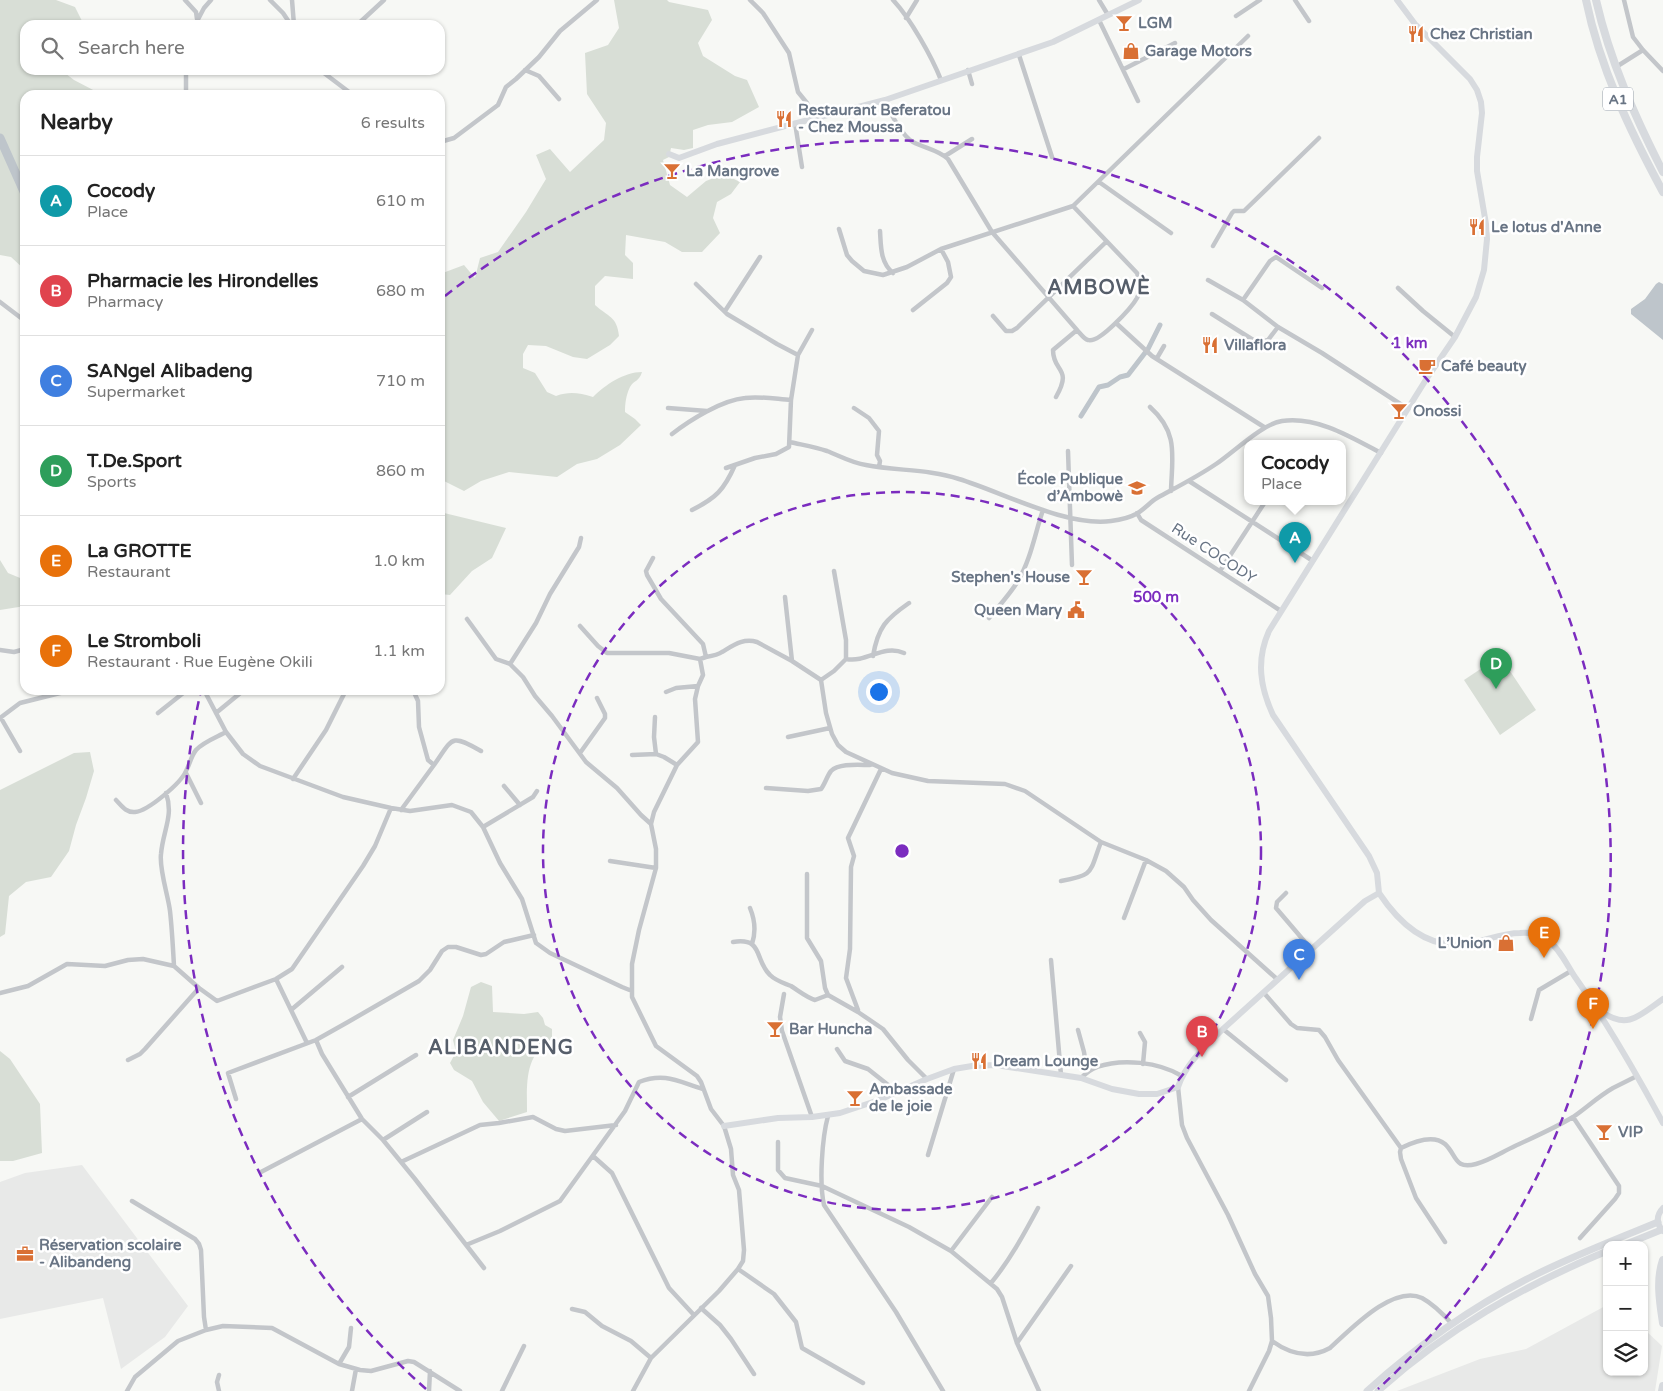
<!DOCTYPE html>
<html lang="en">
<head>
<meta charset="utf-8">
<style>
	:root { --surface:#fff; --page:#f2f2f2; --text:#222; --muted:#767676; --line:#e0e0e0; --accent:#d97034 }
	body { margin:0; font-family:"Varela Round",sans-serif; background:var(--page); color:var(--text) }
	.controls { position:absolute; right:15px; bottom:15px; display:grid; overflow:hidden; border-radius:10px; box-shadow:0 1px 4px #0004 }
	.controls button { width:45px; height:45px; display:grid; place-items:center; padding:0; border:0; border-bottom:1px solid var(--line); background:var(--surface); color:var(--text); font:25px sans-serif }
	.you { position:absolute; left:878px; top:691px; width:18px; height:18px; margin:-12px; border:4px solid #fff; border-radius:50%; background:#1a73e8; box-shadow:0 0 0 8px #1a73e833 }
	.badge { display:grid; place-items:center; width:32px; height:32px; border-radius:50%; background:var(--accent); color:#fff; font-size:16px; font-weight:700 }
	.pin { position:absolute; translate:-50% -41px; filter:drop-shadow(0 1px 2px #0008) }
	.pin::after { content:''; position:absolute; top:26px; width:18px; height:15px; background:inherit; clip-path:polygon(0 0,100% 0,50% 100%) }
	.popup { position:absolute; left:1244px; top:440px; width:102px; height:65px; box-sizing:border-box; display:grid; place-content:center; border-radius:10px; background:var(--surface); filter:drop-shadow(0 1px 4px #0005); font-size:16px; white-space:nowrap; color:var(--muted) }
	.popup b { font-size:19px; color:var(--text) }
	.popup::after { content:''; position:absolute; left:50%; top:100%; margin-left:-10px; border:10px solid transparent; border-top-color:var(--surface) }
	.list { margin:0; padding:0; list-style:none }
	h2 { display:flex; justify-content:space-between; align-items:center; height:65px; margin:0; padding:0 20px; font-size:21px }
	h2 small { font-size:16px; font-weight:400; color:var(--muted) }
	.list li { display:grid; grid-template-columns:32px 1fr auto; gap:15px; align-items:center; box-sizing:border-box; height:90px; padding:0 20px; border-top:1px solid var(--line) }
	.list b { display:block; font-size:19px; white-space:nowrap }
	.list p { margin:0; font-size:16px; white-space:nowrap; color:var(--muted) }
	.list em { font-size:16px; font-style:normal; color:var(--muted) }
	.icon { flex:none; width:28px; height:28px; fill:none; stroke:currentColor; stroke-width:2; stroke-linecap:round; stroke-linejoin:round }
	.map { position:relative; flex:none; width:1663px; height:1391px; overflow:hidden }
	.search { position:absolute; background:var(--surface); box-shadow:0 1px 4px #0004; left:20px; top:20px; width:425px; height:55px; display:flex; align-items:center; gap:12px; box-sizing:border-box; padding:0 18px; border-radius:15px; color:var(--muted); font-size:19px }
	.panel { position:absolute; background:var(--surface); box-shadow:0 1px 4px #0004; left:20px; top:90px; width:425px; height:605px; border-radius:15px }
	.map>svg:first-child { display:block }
</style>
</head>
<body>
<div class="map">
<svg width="1663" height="1391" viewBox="0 0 1663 1391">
	<rect width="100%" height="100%" fill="#f7f8f5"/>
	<path fill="#e8e9e8" d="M82,1165L188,1306L165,1337L121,1369L103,1298L0,1319V1182L25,1173Z
		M1607,1305V1372H1644V1329L1662,1346L1655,1391H1397L1480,1359L1526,1349Z"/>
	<path fill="#d8ded6" d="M0,0H56L75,7L84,25H25V70H61L74,80L97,92L96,95H25V270L11,257L0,255Z
		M614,0H667L669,2L708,10L712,20L698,43L703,56L735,76L747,80L759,107L732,122L708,125L693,130V148L684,150L671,148L669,157L663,160L670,185L687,197L706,181L724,174L740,182L731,194L717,202L713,218L720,233L702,252H682L665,242L626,235L625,255L633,263V279L605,276L595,286V305C608,317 617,316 619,336L610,345L587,359L573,357L546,346L528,345L523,354V368L535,373L547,392L556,396C570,391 579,393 593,397C605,385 624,372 642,372C639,382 634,380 630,387C626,395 625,404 625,412L635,419L641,425L620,445L597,459L577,464L557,477L509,472L481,481L464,491L440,479V274L464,265L475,278L480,258L498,252L526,212L546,179L536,155L550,149L570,172L604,140L606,123L587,94L585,53L608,45L619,28Z
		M440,512L506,528L492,558L472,571L450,595L440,594Z
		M0,560L8,573L25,580V606L0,610Z
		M1500,656L1536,710L1500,735L1464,680Z
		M90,752L94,771L86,798L76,825L69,851L51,877L26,882L9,896L5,934L0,937V790L74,753Z
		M481,982L492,986L493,1012L524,1014L538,1012L543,1018L545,1025L552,1029V1039C524,1055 527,1084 527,1112L499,1121L483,1102L472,1081L454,1070L450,1063L456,1052L453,1040L463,1016L471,987Z
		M0,1051L10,1059L40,1104L42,1153L13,1161H0Z"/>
	<path fill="#bec5cb" d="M1659,282L1663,284V340L1631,314V309L1645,299L1656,284Z"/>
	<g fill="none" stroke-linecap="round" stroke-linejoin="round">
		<path stroke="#bec5cb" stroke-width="5" d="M1081,416L1099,387L1108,385L1120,377L1128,375L1148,349L1160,325"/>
		<path stroke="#bec5cb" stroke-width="9" d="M0,138L25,194"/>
		<path stroke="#c3c6ca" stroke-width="4.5" d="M185,0L196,12L197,19
			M270,0L283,13L291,25
			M292,0L294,25
			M750,0L763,13L789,53L798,92L807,103L812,119
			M893,0C910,18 932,57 941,80
			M1099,0L1108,15
			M1295,0L1309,21
			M1624,0L1633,37L1643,50L1663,71
			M1236,16L1260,0
			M906,18L917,0
			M1099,20L1138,101
			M195,25L204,8L211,0
			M357,25L384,0
			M1019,55L1052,157
			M1616,67L1643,50
			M1124,69L1175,43
			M186,70V95
			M320,70L353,95
			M525,70L539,76L559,99
			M968,70L972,84
			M885,100C889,111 902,136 913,142C924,148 939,150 948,159L992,232L1077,330C1080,333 1084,339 1088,340C1099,344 1132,307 1137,298C1139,294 1140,291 1141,287L1137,273L1073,206
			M795,123L802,167
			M440,142L454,138L498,105L506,87L516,79L539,57L560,31L597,0
			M945,156L972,139
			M1099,182L1171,233
			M839,229L847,255L852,261L864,271L883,275L907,267L941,249L1073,206L1248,36
			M880,231C881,246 880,262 893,273
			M1213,246L1232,213L1234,211H1244L1319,138
			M1208,280L1243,300L1278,327L1322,353L1408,409
			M696,284L727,314L777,344L798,355L791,400
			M1398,288L1423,311L1455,337
			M1243,300L1270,261L1276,257L1322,288
			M0,302L25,321
			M913,310L947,283L951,277L948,262L941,249
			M725,311L760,257
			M1212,314L1258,343L1268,340L1278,327
			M993,316L1006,331H1012L1017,328L1106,242
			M1116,323L1152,356L1264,427
			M798,355L812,330
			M1157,358L1164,346
			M1056,397C1073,367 1053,373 1053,350L1077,330
			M1150,407C1179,433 1172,456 1171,491
			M668,408L707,411
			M854,408L869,418L879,431L877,455L880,461L879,467
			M672,434C690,420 722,400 745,398C760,396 776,399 791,400L789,447L776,454L755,458L726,468
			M790,442C803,445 815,447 827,451C840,456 852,463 866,465C897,471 929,469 959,479C1002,492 1066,527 1111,521C1119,520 1129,518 1136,514C1144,510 1150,502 1157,498C1177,487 1197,477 1216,464C1234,452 1262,424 1282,421C1317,416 1351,437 1381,453
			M1068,451L1072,565
			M1189,481L1313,561
			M692,510C716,498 724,490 735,465
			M1137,513L1141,520L1281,611
			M653,558L646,571L647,575L661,599L703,644L706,657L700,659
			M834,571L846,640V659L834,671L821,680L826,713L832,734L838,745L846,752L892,773L928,781L1005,784L1025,791L1101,842L1146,860L1166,871L1184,887L1193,900L1211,920L1278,980
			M1220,571L1265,502
			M785,597L792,661L821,680
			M989,618C999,606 1010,594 1018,581C1031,559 1035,533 1043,510
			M467,619L496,659L510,664L523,677L535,696L552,716L586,762L617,788L641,815L651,824L656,849V868L639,930L632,964V991
			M580,626L598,646L607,653H669L700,659L703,675L698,686L695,699L698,742L677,765L654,812L651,824
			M0,650L14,652L25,649
			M873,656C878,627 886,619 909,603
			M706,657C712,656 718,655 722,652C734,645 743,638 757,642L792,661
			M846,659C867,663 883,644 904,653
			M510,664L536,623L550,594L579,547L581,538
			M204,690L226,732L243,754L260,766L343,797L391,808L410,811L452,805L471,812L483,827L500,863L522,899L536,943L550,953L622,987L632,991V997L656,1046L697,1076L701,1082L711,1109L724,1126L731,1149L733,1175L739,1190L744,1250L743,1261L738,1269L719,1291L651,1358L633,1391
			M666,692L676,688L698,686
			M158,713L187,690
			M216,713L244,690
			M655,717L654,737L656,754L664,757L677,765
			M0,718L20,703L72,690
			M1,718L20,751
			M788,737L830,728
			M580,753L605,718V714L597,698
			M632,755L656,754
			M434,765C453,738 450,733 481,751
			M186,773L201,803
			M293,779L326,730L346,690
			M504,786L520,805
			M766,788L808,791L821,789C825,784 827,776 831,771C839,763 859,765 870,765
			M166,793C174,816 163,830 161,854C159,869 168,895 170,911C172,929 173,948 174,966
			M116,800C121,805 126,813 135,812C148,811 181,783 186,771C190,764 191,756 196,750C203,742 217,737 226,732
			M401,810L434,765L428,760L419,727L418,701L413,690
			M483,827L533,797L537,791
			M610,861L656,868
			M807,874V938L821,961L825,988L828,995L858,1012L883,1029L908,1060L927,1079
			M1061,881C1095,875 1089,873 1101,842
			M1286,893L1277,902L1276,908L1311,949
			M750,908C755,920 756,932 752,944
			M1124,918L1146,860
			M733,942C764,937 754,960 770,975C776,981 784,983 791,986C799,991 806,997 815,1000L828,995
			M1051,960L1061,1075
			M276,979L307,1043
			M0,993L28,986L67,964L105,966L128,960L143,959L174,966L199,988L217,1001L276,979L292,969L363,866L375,846L391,808
			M1264,993L1291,1024L1297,1028L1319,1030L1325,1037L1338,1060L1401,1148
			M784,994L780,1017L782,1031L812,1117
			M291,1010L342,967
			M858,1010L846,978L850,949L851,867L854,856L848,838L881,769
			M1531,1019L1539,990L1571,971
			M1223,1029L1286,1080
			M1078,1030L1084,1052L1087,1072
			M1140,1033L1145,1042L1143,1064
			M316,1040L322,1054L362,1119L383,1140L415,1179L484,1268
			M837,1049L845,1061L868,1069L897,1092
			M128,1060L140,1054L145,1049L199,988
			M1081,1078C1086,1073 1091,1069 1097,1067C1122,1058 1159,1062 1182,1076
			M1178,1087L1182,1125L1187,1138L1228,1215L1255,1274L1268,1296L1271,1318L1272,1341L1269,1351L1249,1391
			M348,1097L416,1055
			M236,1099L228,1073L316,1040L348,1022L419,981L430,970L442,951L448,947H456L481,955L486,954L504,942L534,935
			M828,1116C822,1138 819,1183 824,1205L896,1312L943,1391
			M1573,1117L1619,1186V1193L1615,1199L1580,1238
			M383,1140L427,1112
			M778,1142V1170L785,1178L822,1186L909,1227L951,1251L997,1289L1002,1297L1017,1343L1039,1391
			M928,1155L954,1069
			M593,1156L612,1173L669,1288L693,1314
			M401,1162L480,1125L499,1123L533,1117L556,1129L565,1131L616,1125
			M261,1172L362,1119
			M132,1201L195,1239L199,1244L201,1250L204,1317L206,1330
			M1445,1242L1416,1198L1401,1159L1400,1152L1401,1148C1413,1142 1433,1134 1445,1144C1457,1155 1454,1170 1476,1164C1490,1160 1502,1152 1515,1146C1534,1137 1555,1128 1573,1117C1586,1108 1599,1096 1613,1088C1621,1084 1629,1080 1637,1076
			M466,1245L500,1231L560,1201L625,1111L639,1082C665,1072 679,1082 703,1089
			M951,1251L992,1197
			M738,1269L774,1294L796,1322L802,1348L863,1383
			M991,1283C1010,1260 1024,1234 1038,1208
			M701,1308L720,1325L731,1339L754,1374
			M572,1309L585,1312L602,1326L631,1341L651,1358
			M1272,1341C1290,1354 1310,1359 1330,1348C1350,1330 1393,1284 1422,1298C1433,1304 1444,1315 1452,1324
			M1017,1343L1071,1266
			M339,1364L349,1347L351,1328
			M219,1375L217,1382L219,1391
			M127,1391L135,1377L178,1341L206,1330L223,1326L272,1328L339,1364L360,1370L371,1371L408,1361L414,1362L460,1391
			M352,1391L356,1369
			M429,1391L430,1371
			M502,1391L524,1346"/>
		<path stroke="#d7dade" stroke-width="6" d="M669,154L679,158L717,144L885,100L1053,42L1139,0
			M1379,893L1377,873L1369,856L1273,715C1260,687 1256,660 1269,631L1427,378L1455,337L1476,297L1484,270L1487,239L1486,224L1477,171V157L1482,113L1481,102L1477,90L1470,79L1415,24L1397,0
			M1379,893C1399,923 1426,949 1464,944C1483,942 1501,933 1520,933C1529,932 1541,934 1548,940C1560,949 1567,965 1575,977C1608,1024 1636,1073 1663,1123
			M1602,1012C1628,1030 1640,1015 1663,999
			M724,1126L778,1118L812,1117L840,1113L879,1100L927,1079L954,1069L972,1066L996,1065L1081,1078L1112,1089L1139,1094H1157L1178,1087C1186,1063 1206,1046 1223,1029L1365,901L1379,893
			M1663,1208C1656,1215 1656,1224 1663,1231"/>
		<path stroke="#d7dade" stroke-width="7" d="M1624,1245L1661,1230
			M1367,1391C1416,1347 1470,1308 1529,1278C1570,1257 1615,1240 1658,1222
			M1378,1391C1447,1329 1521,1287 1607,1251"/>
		<path stroke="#d7dade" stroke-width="8" d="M1586,0C1600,68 1630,131 1663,192
			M1596,0C1610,61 1635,117 1663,172
			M1663,1260C1656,1280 1660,1303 1663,1323
			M1662,1391L1663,1386"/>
	</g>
	<g fill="none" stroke="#7b2cbf" stroke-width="2.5" stroke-dasharray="9 6">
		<circle cx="902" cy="851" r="359"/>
		<path d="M426 1389A719 719 0 0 1 200 695M445 296A719 719 0 0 1 1378 1389"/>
	</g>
	<defs>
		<g id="bar-bare" transform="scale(1.35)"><path d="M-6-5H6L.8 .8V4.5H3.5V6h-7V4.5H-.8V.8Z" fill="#d97034" stroke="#fff" stroke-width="2.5" paint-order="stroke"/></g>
		<g id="restaurant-bare" transform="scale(1.35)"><path d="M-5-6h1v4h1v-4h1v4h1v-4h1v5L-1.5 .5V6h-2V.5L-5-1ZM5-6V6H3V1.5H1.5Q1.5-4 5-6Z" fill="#d97034" stroke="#fff" stroke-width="2.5" paint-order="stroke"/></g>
		<g id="shop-bare" transform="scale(1.35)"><path d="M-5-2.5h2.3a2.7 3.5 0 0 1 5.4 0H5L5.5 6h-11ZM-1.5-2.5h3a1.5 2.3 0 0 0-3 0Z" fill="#d97034" stroke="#fff" stroke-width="2.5" paint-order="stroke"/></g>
		<g id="cafe-bare" transform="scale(1.35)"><path d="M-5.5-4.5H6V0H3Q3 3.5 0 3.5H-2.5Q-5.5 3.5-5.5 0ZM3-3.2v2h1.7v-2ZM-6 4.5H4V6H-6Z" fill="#d97034" stroke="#fff" stroke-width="2.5" paint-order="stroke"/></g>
		<g id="school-bare" transform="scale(1.35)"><path d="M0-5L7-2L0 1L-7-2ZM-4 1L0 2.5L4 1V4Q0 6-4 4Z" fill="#d97034" stroke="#fff" stroke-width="2.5" paint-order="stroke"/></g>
		<g id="civic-bare" transform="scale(1.35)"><path d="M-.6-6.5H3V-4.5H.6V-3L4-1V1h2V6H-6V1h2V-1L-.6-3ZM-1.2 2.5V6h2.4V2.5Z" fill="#d97034" stroke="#fff" stroke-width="2.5" paint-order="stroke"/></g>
		<g id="office-bare" transform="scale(1.35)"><path d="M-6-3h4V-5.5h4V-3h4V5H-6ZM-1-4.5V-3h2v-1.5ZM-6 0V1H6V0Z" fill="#d97034" stroke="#fff" stroke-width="2.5" paint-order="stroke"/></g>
	</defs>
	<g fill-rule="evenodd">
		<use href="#bar-bare" x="1124" y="23"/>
		<use href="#restaurant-bare" x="1416" y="34"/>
		<use href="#shop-bare" x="1131" y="51"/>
		<use href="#restaurant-bare" x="784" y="119"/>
		<use href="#bar-bare" x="672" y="171"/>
		<use href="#restaurant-bare" x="1477" y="227"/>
		<use href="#restaurant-bare" x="1210" y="345"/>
		<use href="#cafe-bare" x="1427" y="366"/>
		<use href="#bar-bare" x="1399" y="411"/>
		<use href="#school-bare" x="1137" y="488"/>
		<use href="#bar-bare" x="1084" y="577"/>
		<use href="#civic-bare" x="1076" y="610"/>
		<use href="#shop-bare" x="1506" y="943"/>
		<use href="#bar-bare" x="775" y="1029"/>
		<use href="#restaurant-bare" x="979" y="1061"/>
		<use href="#bar-bare" x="855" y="1098"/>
		<use href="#bar-bare" x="1604" y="1132"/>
		<use href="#office-bare" x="25" y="1254"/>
	</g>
	<g text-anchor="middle" stroke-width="5" stroke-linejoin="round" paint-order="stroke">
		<rect fill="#fff" stroke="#959ea9" stroke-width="1" x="1603" y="87.5" width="30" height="23" rx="4"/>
		<g font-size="14" font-weight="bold" fill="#687484">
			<text x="1618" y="104">A1</text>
		</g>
		<g font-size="15" font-weight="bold" fill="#687484" stroke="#fff" text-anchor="start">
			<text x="1138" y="28">LGM</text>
			<text x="1430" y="39">Chez Christian</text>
			<text x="1145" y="56">Garage Motors</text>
			<text x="798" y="115">Restaurant Beferatou<tspan x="798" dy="17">- Chez Moussa</tspan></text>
			<text x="686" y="176">La Mangrove</text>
			<text x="1491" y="232">Le lotus d'Anne</text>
			<text x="1224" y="350">Villaflora</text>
			<text x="1441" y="371">Café beauty</text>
			<text x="1413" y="416">Onossi</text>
			<text x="1123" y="484" text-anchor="end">École Publique<tspan x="1123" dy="17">d’Ambowè</tspan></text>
			<text x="1070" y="582" text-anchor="end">Stephen's House</text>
			<text x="1062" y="615" text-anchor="end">Queen Mary</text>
			<text x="1492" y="948" text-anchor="end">L’Union</text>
			<text x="789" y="1034">Bar Huncha</text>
			<text x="993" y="1066">Dream Lounge</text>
			<text x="869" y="1094">Ambassade<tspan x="869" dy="17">de le joie</tspan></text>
			<text x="1618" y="1137">VIP</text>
			<text x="39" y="1250">Réservation scolaire<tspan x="39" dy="17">- Alibandeng</tspan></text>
		</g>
		<g font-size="15" fill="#687484" stroke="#fff">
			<text transform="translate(1214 553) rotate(33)" y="5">Rue COCODY</text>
		</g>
		<g font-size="20" font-weight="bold" letter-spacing="1" fill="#565e6a" stroke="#fff">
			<text x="1099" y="294">AMBOWÈ</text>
			<text x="501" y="1054">ALIBANDENG</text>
		</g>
	</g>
	<circle cx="902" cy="851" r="8" fill="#7b2cbf" stroke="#fff" stroke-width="2.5"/>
	<g font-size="15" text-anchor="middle" font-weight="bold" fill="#7b2cbf" stroke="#fff" stroke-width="5" stroke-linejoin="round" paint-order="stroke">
		<text x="1410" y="348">1 km</text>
		<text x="1156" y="602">500 m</text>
	</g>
</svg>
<div class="controls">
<button>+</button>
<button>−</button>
<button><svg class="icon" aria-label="layers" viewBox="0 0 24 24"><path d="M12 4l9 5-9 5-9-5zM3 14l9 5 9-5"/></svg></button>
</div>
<div class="you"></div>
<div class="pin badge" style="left:1295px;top:563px;background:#0f9aa8">A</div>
<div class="popup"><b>Cocody</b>Place</div>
<div class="pin badge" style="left:1202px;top:1057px;background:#e0444e">B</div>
<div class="pin badge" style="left:1299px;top:980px;background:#3f7fe0">C</div>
<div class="pin badge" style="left:1496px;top:689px;background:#2e9e5b">D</div>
<div class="pin badge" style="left:1544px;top:958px;background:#e8710a">E</div>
<div class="pin badge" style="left:1593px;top:1029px;background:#e8710a">F</div>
<div class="search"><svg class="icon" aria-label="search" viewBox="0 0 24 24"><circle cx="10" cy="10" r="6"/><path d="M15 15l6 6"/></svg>Search here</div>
<section class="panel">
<h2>Nearby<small>6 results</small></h2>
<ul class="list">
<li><span class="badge" style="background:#0f9aa8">A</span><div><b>Cocody</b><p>Place</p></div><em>610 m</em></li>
<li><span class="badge" style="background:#e0444e">B</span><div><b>Pharmacie les Hirondelles</b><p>Pharmacy</p></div><em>680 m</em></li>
<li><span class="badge" style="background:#3f7fe0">C</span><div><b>SANgel Alibadeng</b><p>Supermarket</p></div><em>710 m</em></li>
<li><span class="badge" style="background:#2e9e5b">D</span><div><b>T.De.Sport</b><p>Sports</p></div><em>860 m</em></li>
<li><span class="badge" style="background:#e8710a">E</span><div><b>La GROTTE</b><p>Restaurant</p></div><em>1.0 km</em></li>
<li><span class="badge" style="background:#e8710a">F</span><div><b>Le Stromboli</b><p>Restaurant · Rue Eugène Okili</p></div><em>1.1 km</em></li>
</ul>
</section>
</div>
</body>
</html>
